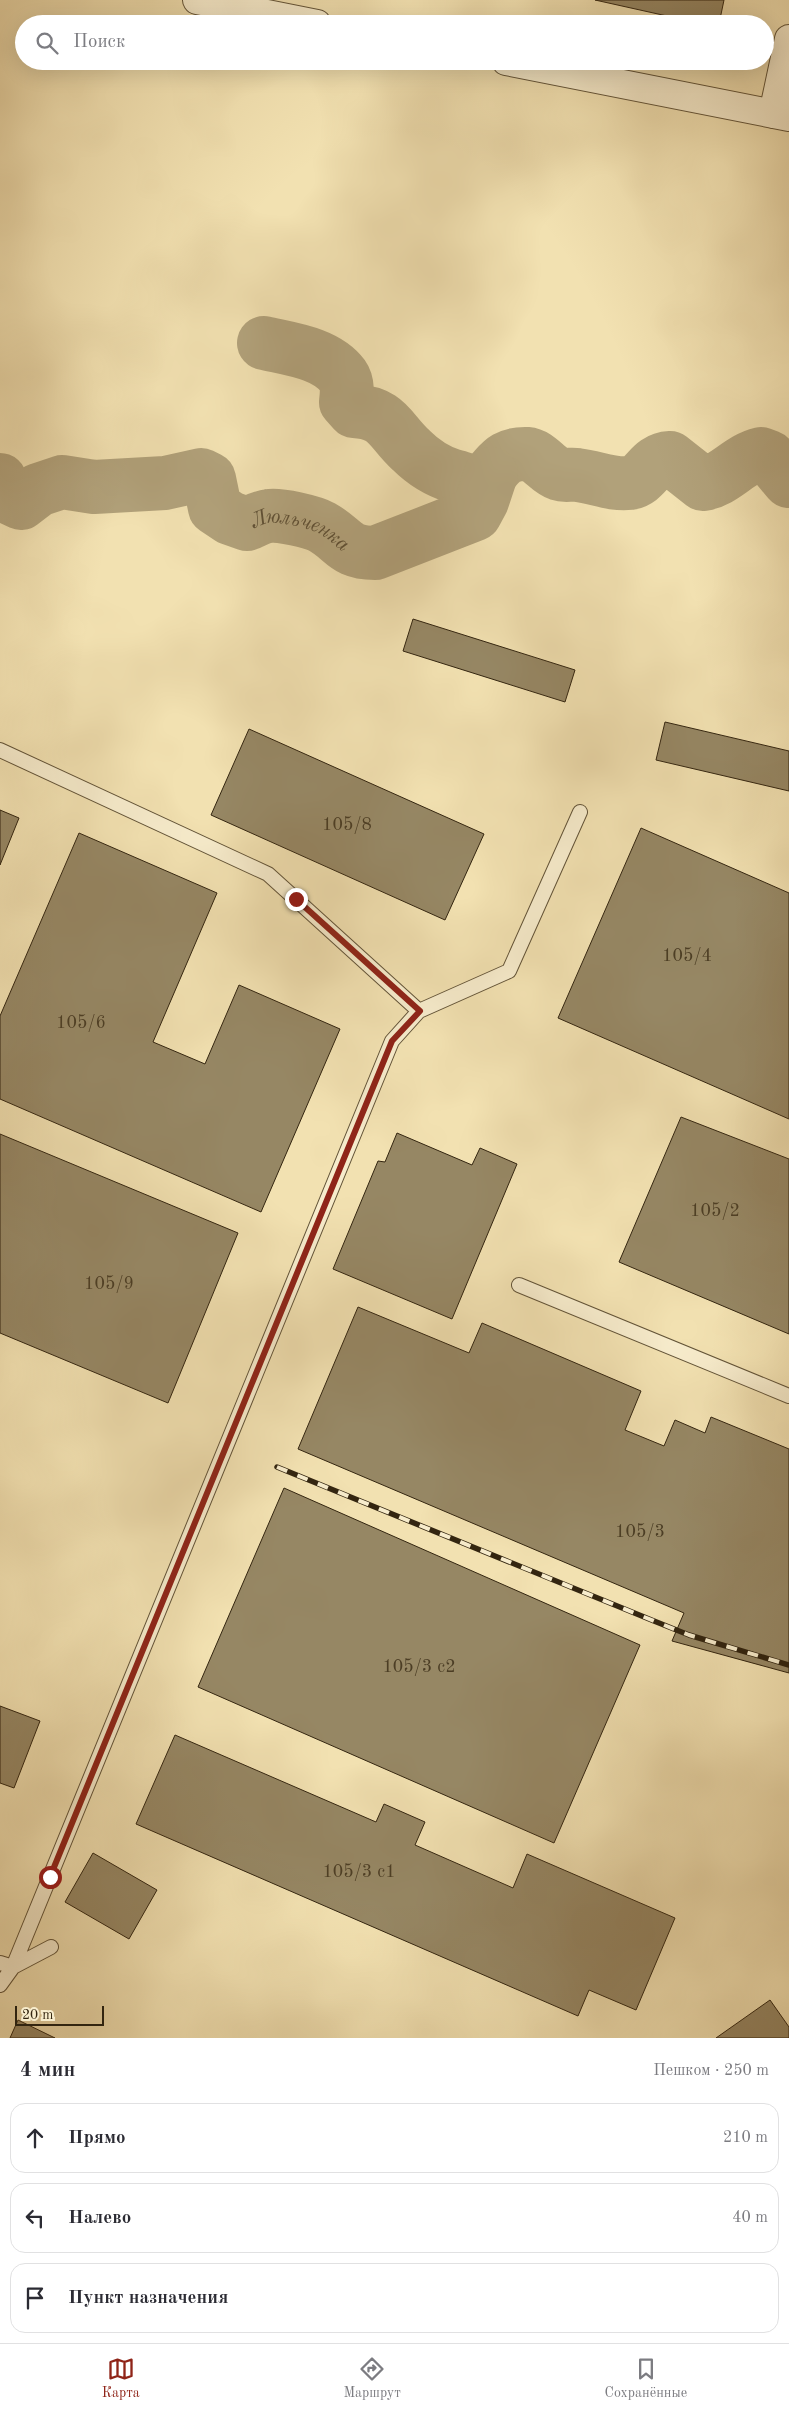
<!DOCTYPE html>
<html lang="ru">
<head>
<meta charset="utf-8">
<style>
	:root { --surface:#fff; --page:#f7f7f7; --text:#2b2b33; --muted:#7c7c81; --line:#e1e1e2; --accent:#8f2418 }
	body { margin:0; font-family:"Old Standard TT",serif; background:var(--page); color:var(--text) }
	.scale { position:absolute; left:15px; bottom:12px; width:89px; box-sizing:border-box; padding-left:5px; border:2px solid #332510; border-top:0; font-size:14px; line-height:18px; white-space:nowrap; color:#332510; -webkit-text-stroke:4px #f7eccc; paint-order:stroke }
	.stop { position:absolute; width:15px; height:15px; margin:-11px; border:4px solid #8f2418; border-radius:50%; background:#fff }
	.stop.end { background:#8f2418; border-color:#fff; box-shadow:0 1px 5px #0008 }
	.list { margin:0; padding:0; list-style:none }
	h2 { display:flex; justify-content:space-between; align-items:center; height:65px; margin:0; padding:0 20px; font-size:21px }
	h2 small { font-size:16px; font-weight:400; color:var(--muted) }
	.list li { display:grid; grid-template-columns:32px 1fr auto; gap:15px; align-items:center; box-sizing:border-box; height:70px; margin:0 10px 10px; padding:0 10px; border:1px solid var(--line); border-radius:15px }
	.list b { display:block; font-size:19px; white-space:nowrap }
	.list em { font-size:16px; font-style:normal; color:var(--muted) }
	.icon { flex:none; width:28px; height:28px; fill:none; stroke:currentColor; stroke-width:2; stroke-linecap:round; stroke-linejoin:round }
	.map { position:relative; flex:none; width:789px; height:2038px; overflow:hidden }
	.search { position:absolute; background:var(--surface); box-shadow:0 5px 20px #0002; left:15px; right:15px; top:15px; height:55px; display:flex; align-items:center; gap:12px; box-sizing:border-box; padding:0 18px; border-radius:28px; color:var(--muted); font-size:19px }
	.sheet { height:305px; background:var(--surface) }
	nav { display:flex; justify-content:space-around; align-items:center; box-sizing:border-box; height:70px; border-top:1px solid var(--line); background:var(--surface); font-size:14px; color:var(--muted) }
	nav a { display:grid; justify-items:center; gap:2px }
	nav .on { color:var(--accent) }
	.map>svg:first-child { display:block }
</style>
</head>
<body>
<div class="map">
<svg width="789" height="2038" viewBox="0 0 789 2038">
	<rect width="100%" height="100%" fill="#f2e1b1"/>
	<filter id="stains"><feTurbulence type="fractalNoise" baseFrequency=".004" numOctaves="4"/><feColorMatrix values="0 0 0 0 .2 0 0 0 0 .09 0 0 0 0 .02 0 0 0 .5 -.17"/></filter>
	<radialGradient id="worn" r=".72"><stop offset=".6" stop-color="#630" stop-opacity="0"/><stop offset="1" stop-color="#630" stop-opacity=".3"/></radialGradient>
	<g fill="none" stroke-linecap="round" stroke-linejoin="round">
		<g stroke="#b1a17a" stroke-width="54">
			<path d="M264,343C290,349 326,353 343,376C348,383 347,394 346,402L354,411C389,413 389,430 411,450C423,462 437,471 453,476C459,477 469,482 475,481C499,478 493,453 527,454C539,455 547,470 559,474C565,476 571,474 577,475C596,477 611,485 630,483C647,480 649,459 670,458L703,484C724,481 739,459 761,454L769,457L789,481"/>
			<path id="s1" d="M0,480L8,497L21,503L38,490L62,482L94,487L165,483L201,475L209,479L215,508L230,518L247,524C254,521 261,517 269,516C279,514 313,522 322,527C345,540 344,553 375,553L475,514L482,501L491,474"/>
		</g>
	</g>
	<path fill="#968764" stroke="#332510" d="M595,0H724L719,24H703Z
		M413,619L575,670L565,702L403,651Z
		M665,722L789,751V791L656,760Z
		M249,729L484,834L445,920L211,815Z
		M0,810L19,818L0,865Z
		M641,828L789,893V1119L558,1018Z
		M79,833L217,893L153,1042L205,1064L239,985L340,1029L261,1212L0,1099V1016Z
		M681,1117L789,1159V1334L619,1262Z
		M397,1133L472,1165L480,1148L517,1164L452,1319L333,1269L378,1161L385,1162Z
		M0,1134L238,1233L168,1403L0,1333Z
		M358,1307L469,1353L482,1323L641,1391L625,1430L664,1446L675,1420L705,1433L711,1417L789,1449V1673L672,1641L684,1613L298,1449Z
		M284,1488L640,1645L554,1843L198,1687Z
		M0,1706L40,1721L14,1788L0,1783Z
		M175,1735L376,1822L384,1804L425,1822L415,1845L513,1888L527,1854L675,1918L636,2010L589,1990L578,2016L136,1824Z
		M93,1853L157,1890L129,1939L65,1902Z
		M770,2000L789,2027V2038H716Z
		M18,2020L55,2038H10Z"/>
	<g fill="none" stroke-linecap="round" stroke-linejoin="round">
		<g stroke="#635438" stroke-width="16">
			<path id="lane" d="M0,750L268,874L419,1011
				M519,1285L789,1396
				M0,1963L13,1967L51,1947
				M0,1985L13,1967L392,1041L419,1011L509,971L580,812"/>
		</g>
		<g stroke="#635438" stroke-width="30">
			<path id="street" d="M197,0L317,24
				M506,61L789,117
				M773,114L789,39"/>
		</g>
		<use href="#lane" stroke="#f7eccc" stroke-width="14"/>
		<use href="#street" stroke="#f7eccc" stroke-width="28"/>
		<g stroke="#332510" stroke-width="5.5">
			<path id="rail" d="M277,1467L654,1621L689,1635L789,1665"/>
		</g>
		<use href="#rail" stroke="#f7eccc" stroke-width="4" stroke-dasharray="11" stroke-linecap="butt"/>
	</g>
	<g fill="none" stroke-linecap="round" stroke-linejoin="round">
		<path stroke="#8f2418" stroke-width="6" d="M50,1877L392,1041L420,1011L296,899"/>
	</g>
	<g text-anchor="middle" stroke-width="5" stroke-linejoin="round" paint-order="stroke">
		<g font-size="18" fill="#4c3e25">
			<text x="347" y="830">105/8</text>
			<text x="687" y="961">105/4</text>
			<text x="81" y="1028">105/6</text>
			<text x="715" y="1216">105/2</text>
			<text x="109" y="1289">105/9</text>
			<text x="640" y="1537">105/3</text>
			<text x="419" y="1672">105/3 с2</text>
			<text x="359" y="1877">105/3 с1</text>
		</g>
		<g font-size="21" font-style="italic" fill="#5f5035" stroke="#f7eccc">
			<text dy="7" stroke="none"><textPath href="#s1" startOffset="352">Люльченка</textPath></text>
		</g>
	</g>
	<rect width="100%" height="100%" filter="url(#stains)"/>
	<rect width="100%" height="100%" fill="url(#worn)"/>
</svg>
<div class="scale">20 m</div>
<div class="stop" style="left:50px;top:1877px"></div>
<div class="stop end" style="left:296px;top:899px"></div>
<div class="search"><svg class="icon" aria-label="search" viewBox="0 0 24 24"><circle cx="10" cy="10" r="6"/><path d="M15 15l6 6"/></svg>Поиск</div>
</div>
<section class="sheet">
<h2>4 мин<small>Пешком · 250 m</small></h2>
<ul class="list">
<li><svg class="icon" aria-label="ahead" viewBox="0 0 24 24"><path d="M12 20V5M6 11l6-6 6 6"/></svg><div><b>Прямо</b></div><em>210 m</em></li>
<li><svg class="icon" aria-label="left" viewBox="0 0 24 24"><path d="M17 20v-9H6M10 6l-5 5 5 5"/></svg><div><b>Налево</b></div><em>40 m</em></li>
<li><svg class="icon" aria-label="arrive" viewBox="0 0 24 24"><path d="M6 21V4h12l-3 4 3 4H6"/></svg><div><b>Пункт назначения</b></div></li>
</ul>
</section>
<nav>
<a class="on"><svg class="icon" aria-label="map" viewBox="0 0 24 24"><path d="M3 6l6-2 6 2 6-2v14l-6 2-6-2-6 2zM9 4v14M15 6v14"/></svg>Карта</a>
<a><svg class="icon" aria-label="directions" viewBox="0 0 24 24"><path d="M12 3l9 9-9 9-9-9zM9 14v-3h6M13 9l2 2-2 2"/></svg>Маршрут</a>
<a><svg class="icon" aria-label="saved" viewBox="0 0 24 24"><path d="M7 4h10v16l-5-4-5 4z"/></svg>Сохранённые</a>
</nav>
</body>
</html>
